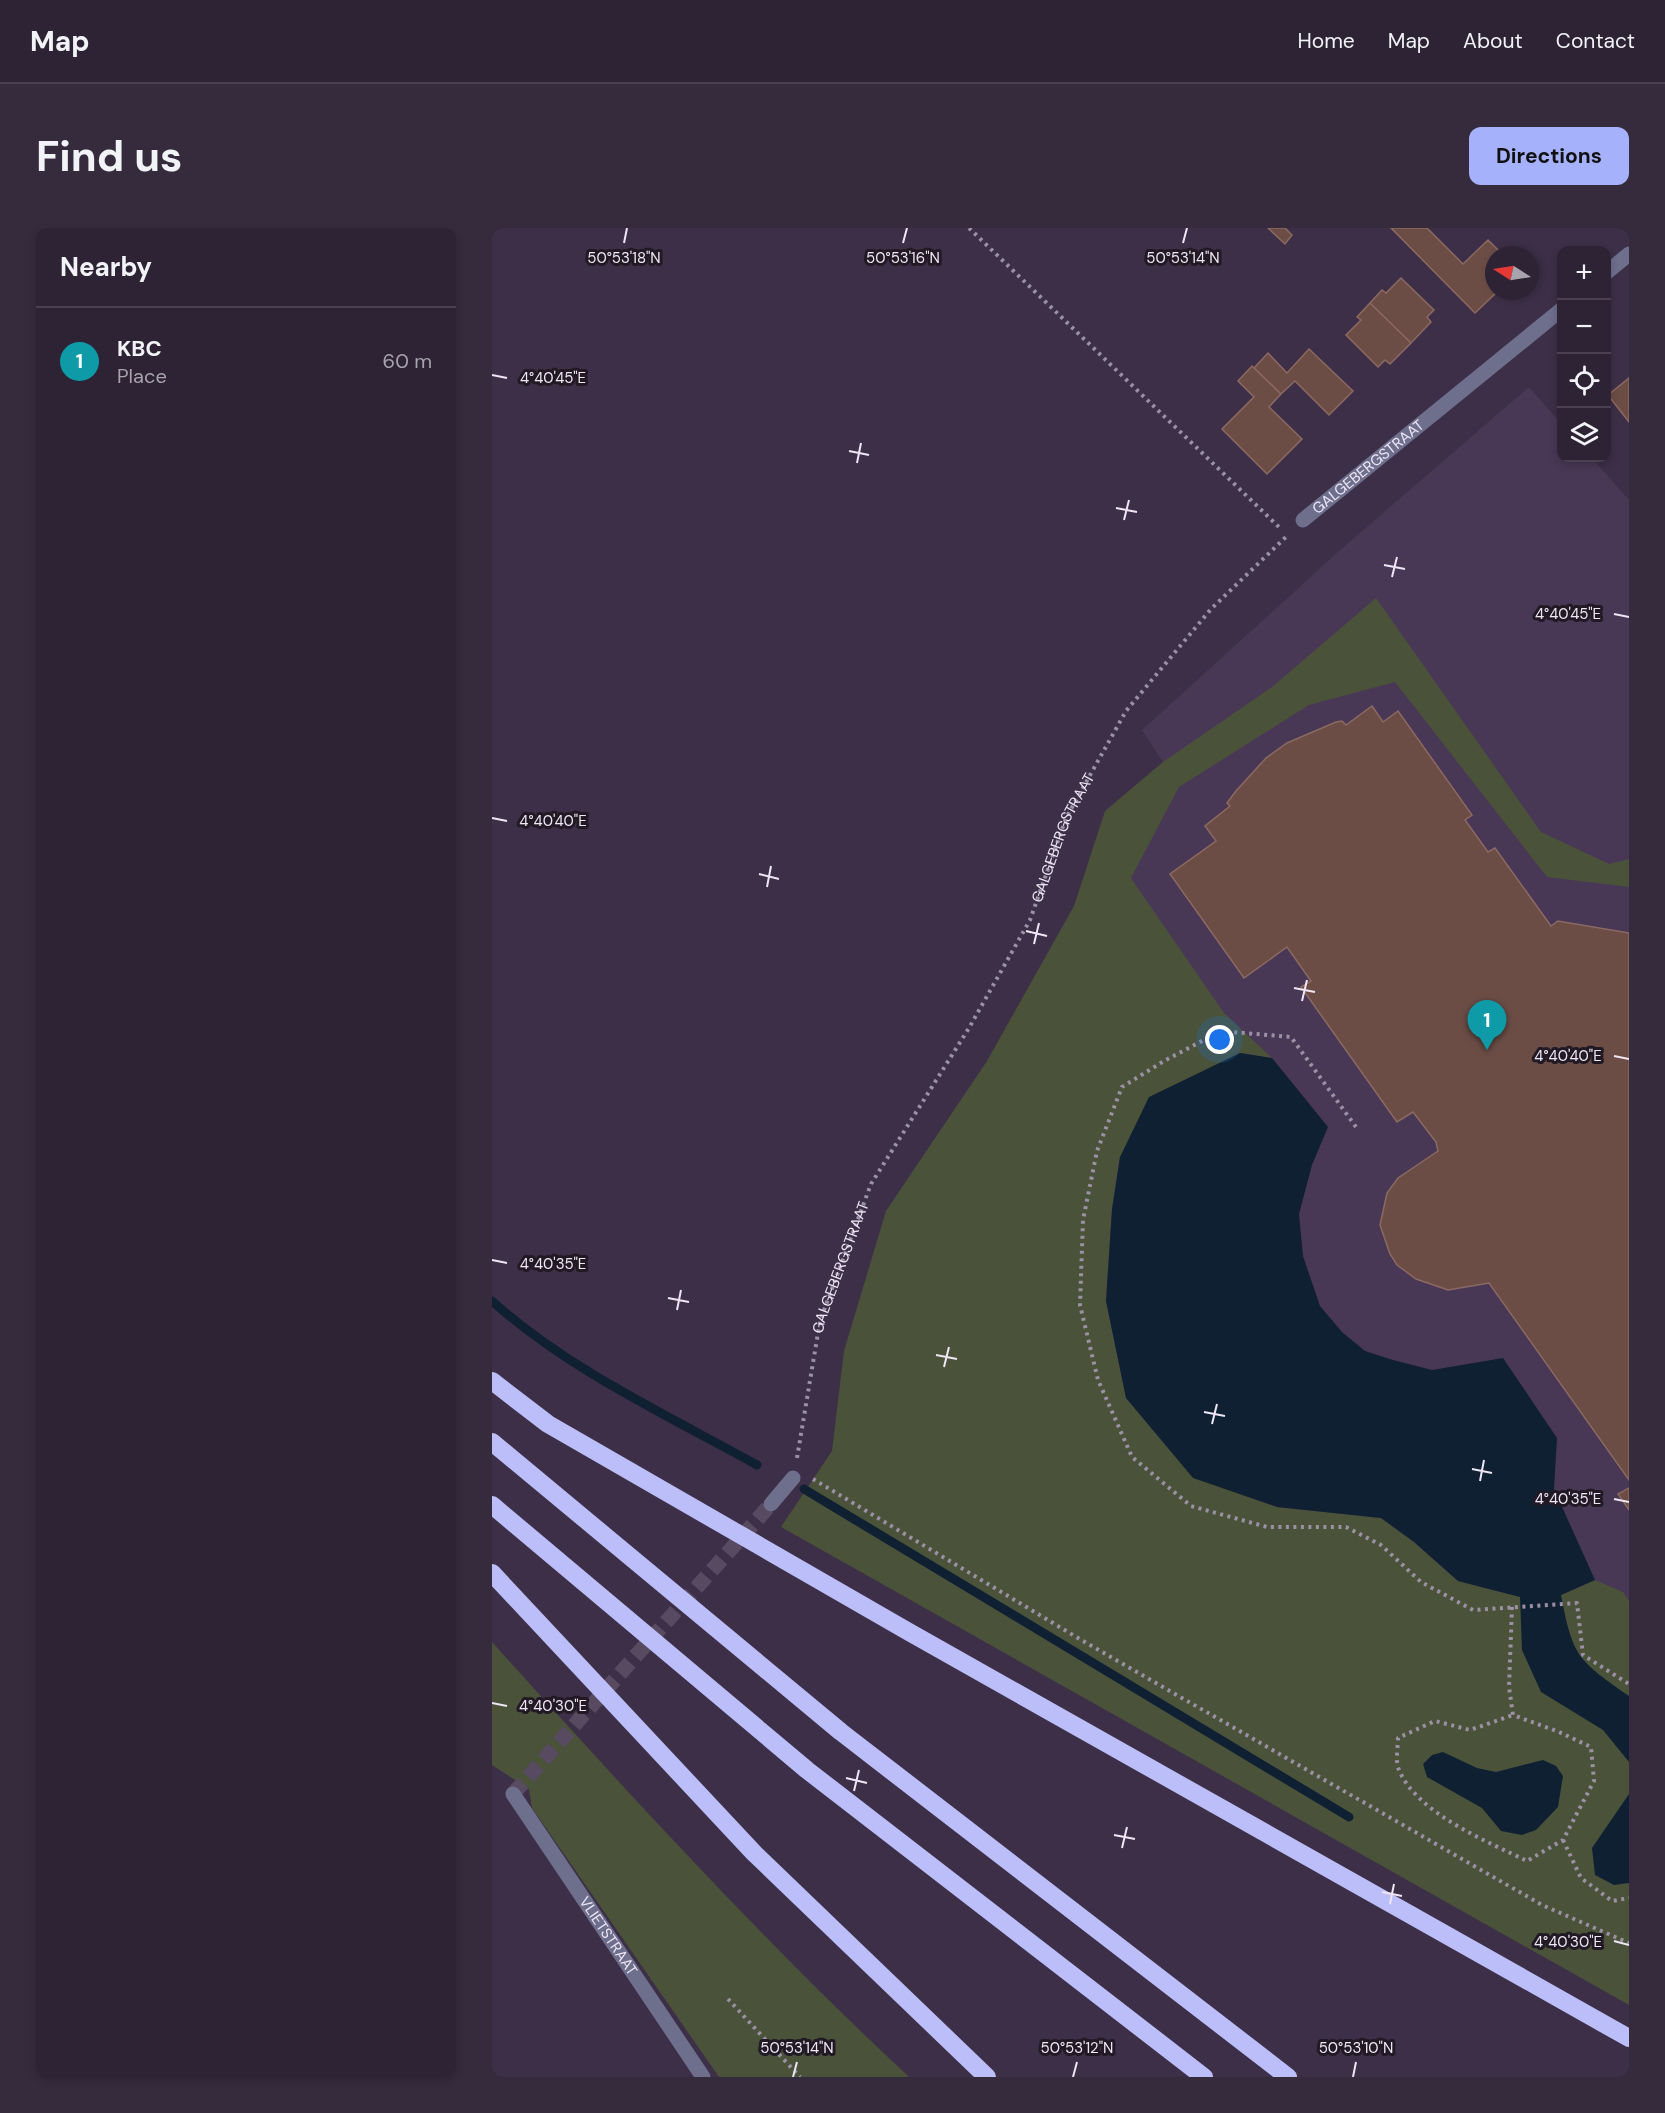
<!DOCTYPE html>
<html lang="en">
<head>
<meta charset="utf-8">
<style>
	:root { --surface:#2e2335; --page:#362b3d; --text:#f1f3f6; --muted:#a7a4ad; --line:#494050; --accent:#a6b1fc }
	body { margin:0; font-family:"DM Sans",sans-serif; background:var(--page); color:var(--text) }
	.controls { position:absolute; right:18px; top:18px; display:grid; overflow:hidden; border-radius:12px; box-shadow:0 3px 9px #0003 }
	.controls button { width:54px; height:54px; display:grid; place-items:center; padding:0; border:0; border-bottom:2px solid var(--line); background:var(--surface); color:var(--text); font:30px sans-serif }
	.compass { position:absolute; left:993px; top:18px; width:54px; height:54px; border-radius:50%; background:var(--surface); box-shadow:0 3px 9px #0003; rotate:282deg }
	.you { position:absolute; left:728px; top:812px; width:21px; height:21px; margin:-15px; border:4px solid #fff; border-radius:50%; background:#1a73e8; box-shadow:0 0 0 9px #1a73e833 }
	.badge { display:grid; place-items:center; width:39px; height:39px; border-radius:50%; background:var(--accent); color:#fff; font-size:20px; font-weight:700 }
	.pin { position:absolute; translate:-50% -50px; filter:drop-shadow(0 2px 3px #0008) }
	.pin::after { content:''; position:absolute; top:32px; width:21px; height:18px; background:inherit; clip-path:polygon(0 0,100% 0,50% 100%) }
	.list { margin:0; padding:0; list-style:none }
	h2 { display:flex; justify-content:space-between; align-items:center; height:78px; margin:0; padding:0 24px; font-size:26px }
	h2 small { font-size:20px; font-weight:400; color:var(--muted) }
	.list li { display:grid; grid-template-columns:39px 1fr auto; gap:18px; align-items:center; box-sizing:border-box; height:108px; padding:0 24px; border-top:2px solid var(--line) }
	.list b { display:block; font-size:22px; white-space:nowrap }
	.list p { margin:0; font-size:20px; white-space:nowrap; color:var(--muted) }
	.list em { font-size:20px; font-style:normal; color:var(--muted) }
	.icon { flex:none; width:33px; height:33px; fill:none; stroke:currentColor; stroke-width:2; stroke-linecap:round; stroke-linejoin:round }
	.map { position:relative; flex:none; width:1137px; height:1849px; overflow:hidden; border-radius:12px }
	header { display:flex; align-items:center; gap:36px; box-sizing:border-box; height:84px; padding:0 30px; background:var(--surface); border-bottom:2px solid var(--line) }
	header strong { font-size:28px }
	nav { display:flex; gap:33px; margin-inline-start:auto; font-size:21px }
	.intro { display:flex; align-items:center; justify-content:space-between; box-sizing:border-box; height:144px; padding:0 36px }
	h1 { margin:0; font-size:42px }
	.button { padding:15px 27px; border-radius:12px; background:var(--accent); color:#111; font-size:21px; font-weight:700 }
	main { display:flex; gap:36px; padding:0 36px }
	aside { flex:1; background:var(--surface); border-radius:12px; box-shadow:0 3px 9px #0003 }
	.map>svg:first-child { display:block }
</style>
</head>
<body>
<header>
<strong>Map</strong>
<nav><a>Home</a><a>Map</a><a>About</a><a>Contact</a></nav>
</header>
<div class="intro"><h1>Find us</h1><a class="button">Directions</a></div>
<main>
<aside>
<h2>Nearby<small></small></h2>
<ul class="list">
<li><span class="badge" style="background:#0f9aa8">1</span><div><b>KBC</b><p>Place</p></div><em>60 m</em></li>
</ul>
</aside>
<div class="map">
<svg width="1137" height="1849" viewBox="0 0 1137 1849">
	<rect width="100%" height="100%" fill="#3d2f47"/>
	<path fill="#493756" d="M1037,159L1069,195L1070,230H1100L1137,272V1694L392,1035L687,559L650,502L847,323Z"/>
	<path fill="#4a533a" d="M884,370L1049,604L1117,636L1137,631V659L1055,649L903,454L817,477L687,559L639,650L732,785L780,830L748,825L628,929L620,981L614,1073L634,1170L785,1279L889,1290L922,1314L966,1353L1028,1369L1069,1367L1103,1352L1131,1364L1137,1373V1777L289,1299L340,1223L352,1123L394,983L495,833L582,678L613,583L671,534L780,459Z
		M0,1414C134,1563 270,1712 417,1849H227L40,1580L37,1561L0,1537Z"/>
	<path fill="#102033" d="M748,825L780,830L836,899L820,937L807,986L811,1028L828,1078L850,1104L873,1123L901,1132L940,1142L1011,1130L1065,1210L1062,1261L1103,1352L1069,1367C1081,1430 1086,1432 1137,1468V1534L1111,1502L1049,1464L1030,1422L1028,1369L966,1353L922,1314L889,1290L785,1279L701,1250L634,1170L614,1073L620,981L628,929L657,869Z
		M951,1524L985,1540L1004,1544L1051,1532L1064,1538L1071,1548L1066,1579L1044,1602L1030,1607L1009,1603L990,1580L935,1549L931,1536L940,1527Z
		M1137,1566V1655L1122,1657L1103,1647L1100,1620Z"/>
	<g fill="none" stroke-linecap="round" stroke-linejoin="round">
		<path stroke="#102033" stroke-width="9" d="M0,1073C77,1142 175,1187 265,1237
			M312,1261L857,1589"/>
	</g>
	<path fill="#6b4d46" stroke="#8c6a62" stroke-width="1.5" d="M776,0H793L800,7L793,16Z
		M899,0H935L971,36L996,12L1011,27H1002V63H1006L983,85Z
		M909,50L942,82L935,89L939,94L919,115L878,75L890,62L894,65Z
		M878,75L919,115L898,136L893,132L886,139L854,107L869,92L865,89Z
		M817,121L861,163L837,187L803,153L789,166L762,140L776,125L795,145Z
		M760,138L789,166L777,179L810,211L775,246L730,201L762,169L746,153Z
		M1137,150V194L1116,167Z
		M880,478L891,494L906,483L980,587L973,592L996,624L1003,620L1059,698L1066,693L1137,705V1252L997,1055L956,1062L924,1051L905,1037L898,1026L888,997L895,965L906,950L946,923L944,914L921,884L905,894L809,759L819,753L795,719L752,750L678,646L724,613L713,598L738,578L735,575L744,563L774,530L795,515L844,494L850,493L854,497Z
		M1137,1260V1282L1126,1266Z"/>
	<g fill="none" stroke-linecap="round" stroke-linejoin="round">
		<path stroke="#584a61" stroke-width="15" stroke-dasharray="15 8" stroke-linecap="butt" d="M21,1566L279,1276"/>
		<g stroke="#9b90a4" stroke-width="4" stroke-dasharray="3 4.5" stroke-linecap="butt">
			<path d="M477,0L789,301"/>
			<path d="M864,899L799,809L729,803L672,833L630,859L605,923L591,992L588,1077L606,1152L640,1229L699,1278L775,1299H854L889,1317L929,1354L981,1382L1085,1375L1091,1427L1137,1456"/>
			<path id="s1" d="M305,1230L328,1093L379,956L477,800L538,692L574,590L634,483L719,381L796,307"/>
			<path d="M321,1251L591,1413L1050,1677L1137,1715"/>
			<path d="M1020,1379L1017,1459L1021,1487L1067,1504L1099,1519L1102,1553L1071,1612L1035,1633C994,1613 925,1585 907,1542C903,1534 906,1519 906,1510L943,1493L978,1502L1021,1487"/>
			<path d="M1071,1612L1089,1650L1120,1673L1137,1670"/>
			<path d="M236,1771L308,1849"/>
		</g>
		<g stroke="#6d6f8d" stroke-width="15">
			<path d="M1114,45L1137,26"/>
			<path id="s2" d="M811,292L1070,81"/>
			<path d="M279,1276L301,1250"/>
			<path id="s3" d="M21,1566L211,1849"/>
		</g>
		<path stroke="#bbbef8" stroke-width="18" d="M0,1153L56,1196L417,1404L1137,1810
			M0,1214L349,1504L796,1849
			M0,1277L315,1542L712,1849
			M0,1345L262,1625L495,1849"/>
	</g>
	<path fill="none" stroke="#eee6f5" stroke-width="2" d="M132,15L135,0M411,15L415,0M691,15L695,0M0,147L15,150M357,223L377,227M365,235L369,215M624,280L645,284M632,292L637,272M892,337L913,341M900,349L905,329M1122,386L1137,389M0,590L15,593M267,646L287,651M275,659L279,638M534,703L555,708M542,716L547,695M802,760L823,764M810,773L815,752M1122,828L1137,831M0,1032L15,1035M176,1070L197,1074M185,1082L189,1062M444,1127L465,1131M452,1139L457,1119M712,1184L733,1188M720,1196L725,1176M980,1241L1000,1245M988,1253L992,1232M1122,1271L1137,1274M0,1475L15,1478M354,1550L375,1555M362,1563L367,1542M622,1607L643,1611M630,1620L635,1599M890,1664L910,1668M898,1676L902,1656M1122,1713L1137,1717M301,1849L305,1834M581,1849L585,1834M861,1849L864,1834"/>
	<g text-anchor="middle" stroke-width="6" stroke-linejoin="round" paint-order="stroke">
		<g font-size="15" fill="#eee6f5" stroke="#211a25">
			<text dy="5" stroke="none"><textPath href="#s2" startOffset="84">GALGEBERGSTRAAT</textPath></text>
			<text dy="5" stroke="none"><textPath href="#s1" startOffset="682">GALGEBERGSTRAAT</textPath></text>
			<text dy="5" stroke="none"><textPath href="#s1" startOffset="196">GALGEBERGSTRAAT</textPath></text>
			<text dy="5" stroke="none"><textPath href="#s3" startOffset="171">VLIETSTRAAT</textPath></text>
		</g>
	</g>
	<g font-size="15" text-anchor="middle" fill="#eee6f5" stroke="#211a25" stroke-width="6" stroke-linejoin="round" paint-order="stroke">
		<text x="132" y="35">50°53'18"N</text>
		<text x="411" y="35">50°53'16"N</text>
		<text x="691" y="35">50°53'14"N</text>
		<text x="61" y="155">4°40'45"E</text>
		<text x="1076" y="391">4°40'45"E</text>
		<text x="61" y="598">4°40'40"E</text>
		<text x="1076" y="833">4°40'40"E</text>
		<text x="61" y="1041">4°40'35"E</text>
		<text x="1076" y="1276">4°40'35"E</text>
		<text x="61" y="1483">4°40'30"E</text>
		<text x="1076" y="1719">4°40'30"E</text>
		<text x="305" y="1825">50°53'14"N</text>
		<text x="585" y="1825">50°53'12"N</text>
		<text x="864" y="1825">50°53'10"N</text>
	</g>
</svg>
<div class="controls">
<button>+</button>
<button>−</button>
<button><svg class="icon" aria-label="locate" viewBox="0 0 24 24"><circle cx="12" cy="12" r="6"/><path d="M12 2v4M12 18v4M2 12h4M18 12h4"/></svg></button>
<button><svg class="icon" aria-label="layers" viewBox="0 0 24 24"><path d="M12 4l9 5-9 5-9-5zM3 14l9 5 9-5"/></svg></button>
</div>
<svg class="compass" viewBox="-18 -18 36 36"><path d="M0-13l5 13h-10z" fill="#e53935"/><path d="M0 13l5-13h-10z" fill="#a7a4ad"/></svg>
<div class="you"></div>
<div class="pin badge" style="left:995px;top:822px;background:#0f9aa8">1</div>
</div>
</main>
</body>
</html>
